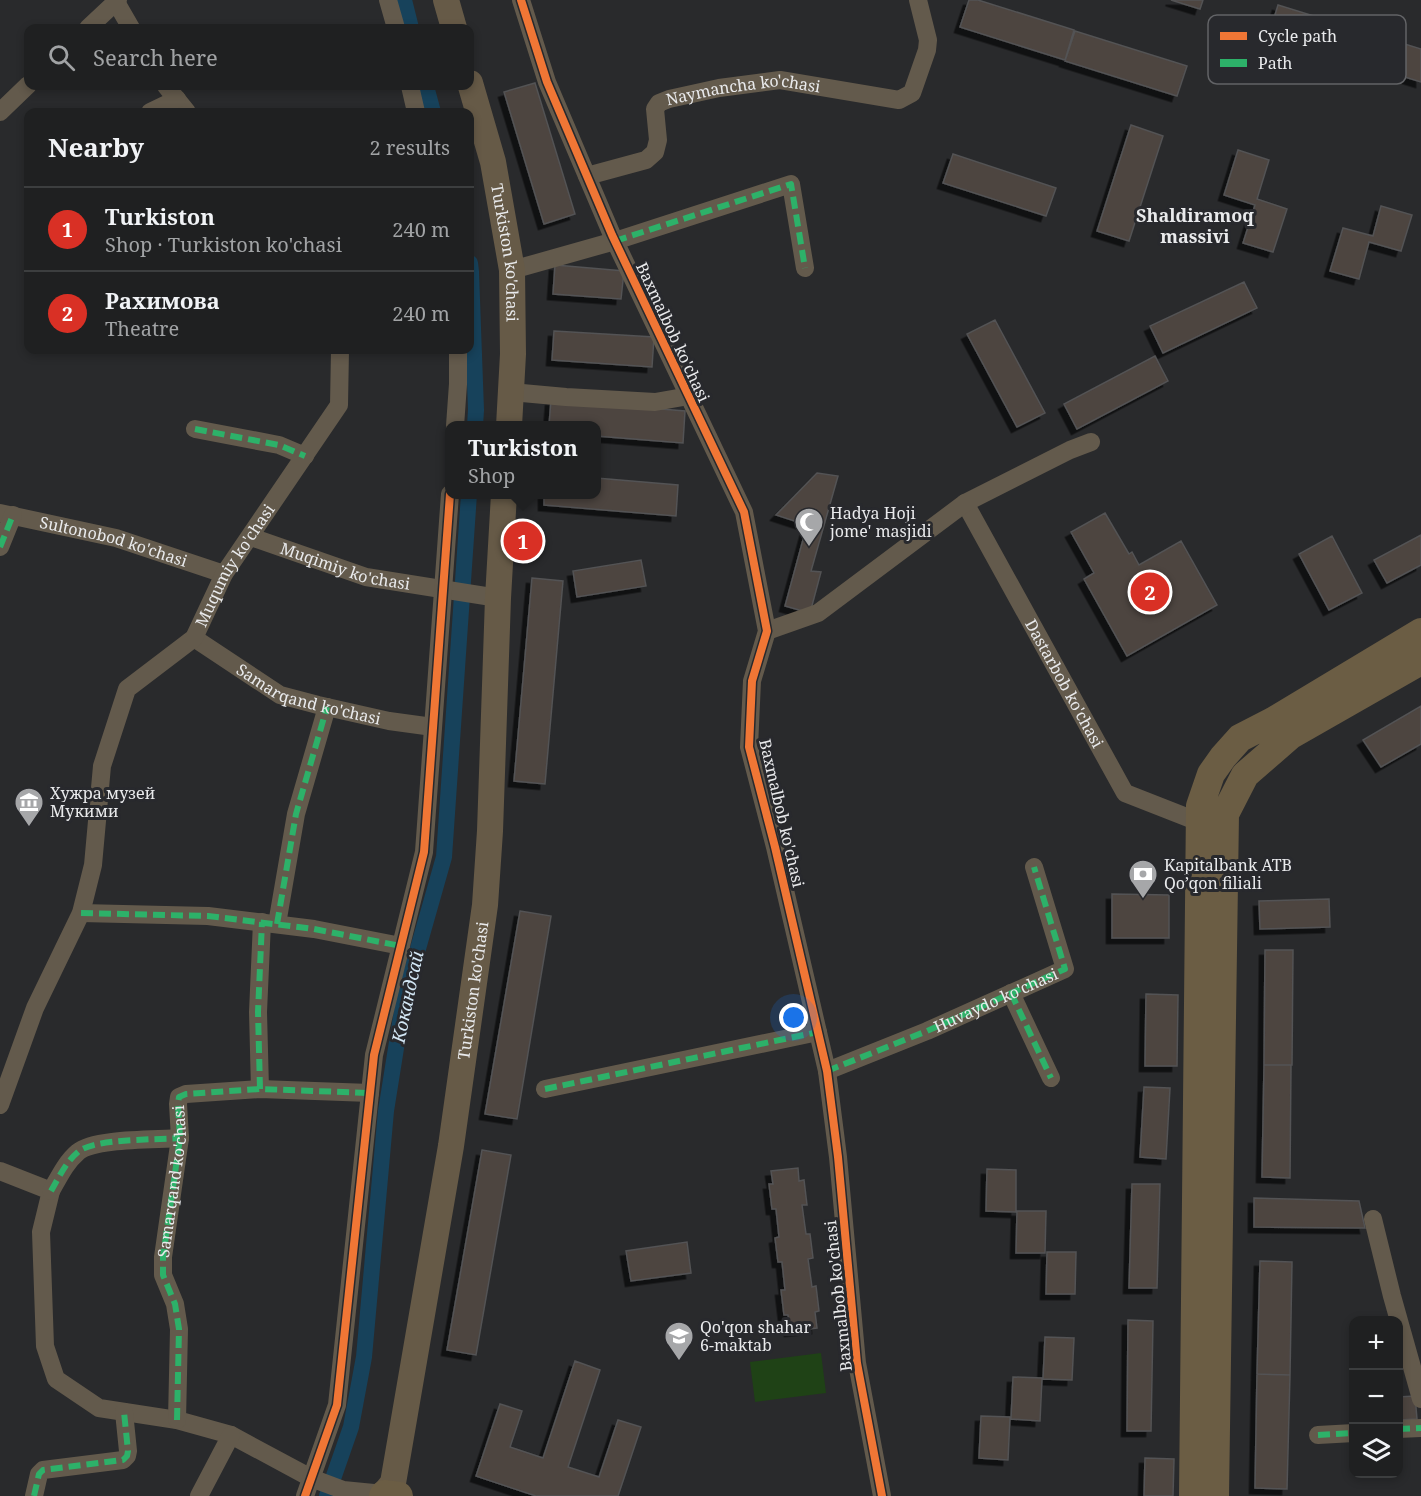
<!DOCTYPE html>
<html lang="en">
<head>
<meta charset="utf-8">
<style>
	:root { --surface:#1f2021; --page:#2c2d2e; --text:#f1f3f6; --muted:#a1a3a5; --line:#3c3e3f; --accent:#d93025 }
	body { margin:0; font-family:"Noto Serif",serif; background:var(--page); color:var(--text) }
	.controls { position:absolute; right:18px; bottom:18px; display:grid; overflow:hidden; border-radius:12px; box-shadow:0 3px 9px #0003 }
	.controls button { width:54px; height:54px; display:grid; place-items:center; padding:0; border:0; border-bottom:2px solid var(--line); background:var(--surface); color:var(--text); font:30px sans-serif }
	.you { position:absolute; left:794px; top:1018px; width:21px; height:21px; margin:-15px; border:4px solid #fff; border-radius:50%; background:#1a73e8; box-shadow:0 0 0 9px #1a73e833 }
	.badge { display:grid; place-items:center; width:39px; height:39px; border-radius:50%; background:var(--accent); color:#fff; font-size:20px; font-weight:700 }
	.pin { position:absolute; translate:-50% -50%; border:3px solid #fff; box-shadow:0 2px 6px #0006 }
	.popup { position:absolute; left:445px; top:421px; width:156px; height:78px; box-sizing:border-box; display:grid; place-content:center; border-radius:12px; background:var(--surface); filter:drop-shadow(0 2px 4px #0005); font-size:20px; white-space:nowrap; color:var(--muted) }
	.popup b { font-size:22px; color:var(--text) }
	.popup::after { content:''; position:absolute; left:50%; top:100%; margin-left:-12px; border:12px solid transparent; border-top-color:var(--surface) }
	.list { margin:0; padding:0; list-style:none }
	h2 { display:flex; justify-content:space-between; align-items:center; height:78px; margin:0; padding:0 24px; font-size:26px }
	h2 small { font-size:20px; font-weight:400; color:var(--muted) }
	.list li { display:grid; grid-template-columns:39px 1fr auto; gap:18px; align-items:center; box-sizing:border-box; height:84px; padding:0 24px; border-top:2px solid var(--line) }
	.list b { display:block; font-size:22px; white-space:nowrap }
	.list p { margin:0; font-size:20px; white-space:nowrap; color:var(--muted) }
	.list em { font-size:20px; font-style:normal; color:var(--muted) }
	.icon { flex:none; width:33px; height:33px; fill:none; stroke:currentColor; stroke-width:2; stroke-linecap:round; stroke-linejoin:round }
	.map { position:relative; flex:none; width:1421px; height:1496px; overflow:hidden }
	.search { position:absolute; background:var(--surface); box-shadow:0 3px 9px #0003; left:24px; top:24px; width:450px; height:66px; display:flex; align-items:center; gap:15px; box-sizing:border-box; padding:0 21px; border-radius:12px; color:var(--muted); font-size:22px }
	.panel { position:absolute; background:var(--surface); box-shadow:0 3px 9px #0003; left:24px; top:108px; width:450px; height:246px; border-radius:12px }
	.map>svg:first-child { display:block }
</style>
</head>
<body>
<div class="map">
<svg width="1421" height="1496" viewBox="0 0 1421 1496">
	<defs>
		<filter id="shadow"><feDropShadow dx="-5.5" dy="5.5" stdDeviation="0" flood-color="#0009"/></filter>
	</defs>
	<rect width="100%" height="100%" fill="#292a2c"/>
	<path fill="#1f4216" d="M821,1353L826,1393L755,1402L750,1362Z"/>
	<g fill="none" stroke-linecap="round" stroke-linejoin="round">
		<path stroke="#17425b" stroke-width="16" d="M404,0L411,28
			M426,86L433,112
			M470,263L471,272L476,410L475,426
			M327,1496L351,1427L364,1357L386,1111L404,998L444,857L469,494"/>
	</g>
	<path fill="#4d4440" stroke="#535354" stroke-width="1.5" filter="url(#shadow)" d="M969,0H978L1074,30L1065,60L960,27Z
		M1171,0H1203L1200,9Z
		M1278,5L1421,49V82L1269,35Z
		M1075,31L1187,66L1177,96L1065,61Z
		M535,83L575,214L544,224L504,92Z
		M1131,125L1163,136L1129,241L1097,231Z
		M1238,150L1269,160L1257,199L1287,209L1273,252L1243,243L1255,205L1224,195Z
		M953,154L1056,188L1046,216L943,183Z
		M1381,206L1412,215L1401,251L1369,242L1359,279L1330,271L1343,228L1373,236Z
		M555,265L624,271L621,299L553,294Z
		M1244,282L1257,308L1163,353L1150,326Z
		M995,320L1045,413L1017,427L967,334Z
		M554,331L654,337L652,367L552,360Z
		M1155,356L1168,381L1077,429L1064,404Z
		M551,400L685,411L683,443L596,436V426H549Z
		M817,473L838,476L811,571L821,572L810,613L785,606L807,525L776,515Z
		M596,478L678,485L676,516L544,505V494H596Z
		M1105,513L1129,554L1132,552L1139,565L1181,541L1217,605L1127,656L1084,579L1094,573L1071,532Z
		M1421,535V565L1387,583L1374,560Z
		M1332,536L1362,593L1329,610L1299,554Z
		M641,560L646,586L577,597L573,571Z
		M532,578L563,581L545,784L514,781Z
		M1421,706V744L1381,767L1363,740Z
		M1112,894L1169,895V938H1112Z
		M1329,899L1330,927L1260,929L1259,901Z
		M520,911L551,916L517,1119L485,1114Z
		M1265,950H1293L1292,1065H1264Z
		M1146,994L1178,995L1177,1066H1145Z
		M1264,1065H1291L1290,1178L1262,1177Z
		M1144,1087L1170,1088L1166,1159L1140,1157Z
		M482,1150L511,1155L476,1355L447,1350Z
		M798,1168L799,1181L804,1180L807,1205H802L806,1234H810L813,1258L808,1259L812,1287L816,1286L819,1311L815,1312L817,1328L790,1331L788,1315H784L781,1290H785L782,1262H778L775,1238L779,1237L776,1209H772L769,1184H773L771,1171Z
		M987,1169L1016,1170V1212L986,1211Z
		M1132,1184H1160L1157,1288H1129Z
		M1254,1198L1359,1201L1365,1228L1254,1227Z
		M1017,1211H1046L1045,1253H1016Z
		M687,1242L691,1273L631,1281L626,1251Z
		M1047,1252H1076L1075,1294H1046Z
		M1260,1261L1292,1262L1290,1375L1257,1374Z
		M1128,1320L1153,1321L1151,1431H1127Z
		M1045,1337L1074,1338L1072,1380L1043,1379Z
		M575,1361L600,1370L568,1467L599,1477L618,1420L641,1427L618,1496H536L476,1476L500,1404L522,1411L510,1447L543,1458Z
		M1257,1374L1290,1375L1287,1489L1255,1488Z
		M1013,1377L1042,1378L1040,1421L1011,1419Z
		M1415,1396L1417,1419L1398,1420V1397Z
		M981,1416L1010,1417L1008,1460L979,1458Z
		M1145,1458L1174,1459L1173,1496H1144Z"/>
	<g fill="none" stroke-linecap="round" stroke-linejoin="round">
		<g stroke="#635a4c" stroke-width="18">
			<path d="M388,0L396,28"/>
			<path d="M521,0L547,82L612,235L744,512L767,631L752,681L749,747L775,847L827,1071L838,1157L857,1363L882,1496"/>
			<path d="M116,2L131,28"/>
			<path d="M88,28L118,0"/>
			<path d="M166,86L187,112"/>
			<path d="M410,86L416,112"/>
			<path d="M0,112L28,85"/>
			<path d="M150,112L177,99"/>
			<path id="s1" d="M587,176L646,160L655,152L658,140L655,109L659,103L669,99L719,88L780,80L899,100L912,93L927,50L928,40L918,0"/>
			<path d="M512,270L615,241L791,184L805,268"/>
			<path d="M511,392L566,397L655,402L689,396"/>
			<path d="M455,426L458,384V350"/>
			<path d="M195,429L279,445L305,456"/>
			<path id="s2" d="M965,503L1125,793L1199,822"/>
			<path id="s3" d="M0,513L116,538L224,574"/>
			<path id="s4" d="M251,537L366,577L498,598"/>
			<path d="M0,547L13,515"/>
			<path d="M767,631L818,613L965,503L1070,450L1091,442"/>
			<path id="s5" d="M194,638L280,695L318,705L389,721L433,727"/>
			<path d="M81,913L208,916L314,929L401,946"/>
			<path d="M277,924L296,814L327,707"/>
			<path d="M1011,993L1051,1078"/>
			<path d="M827,1071L927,1031L1065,969L1034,867"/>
			<path d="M260,1089L258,1012L262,922"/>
			<path d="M545,1089L818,1032"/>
			<path id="s6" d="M0,1105L35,1008L81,913L93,865L102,766L127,689L194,638L224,574L339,405L340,350"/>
			<path d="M0,1171L51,1191L41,1232L45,1346L56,1379L99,1408L177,1420L231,1435L311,1478L343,1490L384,1494"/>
			<path d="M51,1191C59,1177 66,1162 78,1152C94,1138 157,1140 180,1138"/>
			<path d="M1373,1219L1392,1296L1421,1399"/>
			<path id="s7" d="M177,1420L179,1329L175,1304L163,1275V1257L180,1138L178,1104L179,1097L186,1094L260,1089L370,1093"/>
			<path d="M1398,1429L1421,1428"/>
			<path d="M1318,1435L1354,1433"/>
			<path d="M34,1496L39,1474L43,1470L123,1460L127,1456L128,1451L124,1412"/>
			<path d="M199,1496L231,1435"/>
			<path d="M305,1496L337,1405L374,1055L424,852L450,494"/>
		</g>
		<g stroke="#665a47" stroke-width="26">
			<path d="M446,0L454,28"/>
			<path id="s8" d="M470,83L493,162L512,270L513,354L509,426"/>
			<path id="s9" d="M384,1494L393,1483L451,1146L485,905L490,831L498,598L504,494"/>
		</g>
		<path stroke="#6b5d44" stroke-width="28" d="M383,1496L384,1494L399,1496
			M1193,1496L1200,806L1211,774L1223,757L1240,738L1273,721L1421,632
			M1215,1496L1225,814L1245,775L1291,735L1421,661"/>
		<g stroke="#2db169" stroke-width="6" stroke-dasharray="12 6" stroke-linecap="butt">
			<path d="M615,241L791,184L805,268"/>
			<path d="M195,429L279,445L305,456"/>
			<path d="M0,547L13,515"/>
			<path d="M81,913L208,916L314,929L401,946"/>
			<path d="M277,924L296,814L327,707"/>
			<path d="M1011,993L1051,1078"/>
			<path id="s10" d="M827,1071L927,1031L1065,969L1034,867"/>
			<path d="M260,1089L258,1012L262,922"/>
			<path d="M545,1089L818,1032"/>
			<path d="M51,1191C59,1177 66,1162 78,1152C94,1138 157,1140 180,1138"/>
			<path d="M177,1420L179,1329L175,1304L163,1275V1257L180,1138L178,1104L179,1097L186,1094L260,1089L370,1093"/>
			<path d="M1398,1429L1421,1428"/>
			<path d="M1318,1435L1354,1433"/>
			<path d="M34,1496L39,1474L43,1470L123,1460L127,1456L128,1451L124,1412"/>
		</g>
		<g stroke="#28292d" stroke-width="11">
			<path id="cycleway" d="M521,0L547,82L612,235L744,512L767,631L752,681L749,747L775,847L827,1071L838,1157L857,1363L882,1496
				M305,1496L337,1405L374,1055L424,852L450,494"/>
		</g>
		<use href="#cycleway" stroke="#f07635" stroke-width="8"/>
	</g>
	<defs>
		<g id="mosque-pin" transform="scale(1.5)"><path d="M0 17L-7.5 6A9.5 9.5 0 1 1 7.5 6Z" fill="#a6a7a9" stroke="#28292d"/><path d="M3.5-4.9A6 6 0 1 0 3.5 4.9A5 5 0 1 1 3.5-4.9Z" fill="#fff"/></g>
		<g id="museum-pin" transform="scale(1.5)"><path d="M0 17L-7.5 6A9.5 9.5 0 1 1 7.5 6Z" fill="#a6a7a9" stroke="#28292d"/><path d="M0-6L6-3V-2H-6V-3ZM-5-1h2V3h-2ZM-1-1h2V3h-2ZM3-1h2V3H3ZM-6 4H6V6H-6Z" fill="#fff"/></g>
		<g id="bank-pin" transform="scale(1.5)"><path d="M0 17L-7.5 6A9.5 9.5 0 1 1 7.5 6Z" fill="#a6a7a9" stroke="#28292d"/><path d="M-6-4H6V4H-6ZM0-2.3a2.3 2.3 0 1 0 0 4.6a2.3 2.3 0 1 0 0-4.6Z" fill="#fff"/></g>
		<g id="school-pin" transform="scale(1.5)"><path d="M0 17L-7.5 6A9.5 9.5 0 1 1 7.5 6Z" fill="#a6a7a9" stroke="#28292d"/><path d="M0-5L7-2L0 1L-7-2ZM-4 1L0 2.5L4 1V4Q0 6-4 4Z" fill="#fff"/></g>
	</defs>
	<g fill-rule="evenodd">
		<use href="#mosque-pin" x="809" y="522"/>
		<use href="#museum-pin" x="29" y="802"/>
		<use href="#bank-pin" x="1143" y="874"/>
		<use href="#school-pin" x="679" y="1336"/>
	</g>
	<g text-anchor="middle" stroke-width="6" stroke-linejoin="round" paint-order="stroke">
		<g font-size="16" fill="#e9eaec" stroke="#28292d">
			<text dy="6" stroke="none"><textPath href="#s1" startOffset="210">Naymancha ko'chasi</textPath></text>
			<text dy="6" stroke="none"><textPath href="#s8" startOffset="174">Turkiston ko'chasi</textPath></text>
			<text transform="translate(673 332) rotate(65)" y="6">Baxmalbob ko'chasi</text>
			<text dy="6" stroke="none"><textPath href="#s3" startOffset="117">Sultonobod ko'chasi</textPath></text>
			<text dy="6" stroke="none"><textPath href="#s4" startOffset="99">Muqimiy ko'chasi</textPath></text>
			<text dy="6" stroke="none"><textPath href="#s6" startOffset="606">Muqumiy ko'chasi</textPath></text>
			<text dy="6" stroke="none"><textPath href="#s2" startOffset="206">Dastarbob ko'chasi</textPath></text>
			<text dy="6" stroke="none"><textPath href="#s5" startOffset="130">Samarqand ko'chasi</textPath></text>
			<text transform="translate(782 813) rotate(77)" y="6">Baxmalbob ko'chasi</text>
			<text dy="6" stroke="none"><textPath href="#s9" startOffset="513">Turkiston ko'chasi</textPath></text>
			<text dy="6" stroke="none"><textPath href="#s10" startOffset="183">Huvaydo ko'chasi</textPath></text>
			<text dy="6" stroke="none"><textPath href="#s7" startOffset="242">Samarqand ko'chasi</textPath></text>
			<text transform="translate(838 1296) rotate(-96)" y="6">Baxmalbob ko'chasi</text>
		</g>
		<g font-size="16" fill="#e9eaec" stroke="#28292d" text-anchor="start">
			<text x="830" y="519">Hadya Hoji<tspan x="830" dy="18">jome' masjidi</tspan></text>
			<text x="50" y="799">Хужра музей<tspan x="50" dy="18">Мукими</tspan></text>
			<text x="1164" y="871">Kapitalbank ATB<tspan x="1164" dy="18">Qo’qon filiali</tspan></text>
			<text x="700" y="1333">Qo'qon shahar<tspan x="700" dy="18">6-maktab</tspan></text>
		</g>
		<g font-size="18" font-weight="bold" fill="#e9eaec" stroke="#28292d">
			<text x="1195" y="222">Shaldiramoq<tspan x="1195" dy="21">massivi</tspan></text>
		</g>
		<g font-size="18" font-style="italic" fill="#d3e7f5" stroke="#28292d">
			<text transform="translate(408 997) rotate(-78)" y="6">Кокандсай</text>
		</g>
	</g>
	<rect x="1208" y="15" width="198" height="69" rx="9" fill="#28292d" stroke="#626366" stroke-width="1.5"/>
	<rect x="1220" y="32" width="27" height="8" fill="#f07635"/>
	<rect x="1220" y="59" width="27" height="8" fill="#2db169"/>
	<g font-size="16" fill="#e9eaec">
		<text x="1258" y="42">Cycle path</text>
		<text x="1258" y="69">Path</text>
	</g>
</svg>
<div class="controls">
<button>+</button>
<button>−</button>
<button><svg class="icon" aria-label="layers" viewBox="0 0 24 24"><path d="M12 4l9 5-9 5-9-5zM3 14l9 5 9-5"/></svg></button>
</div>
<div class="you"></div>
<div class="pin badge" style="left:523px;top:541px">1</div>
<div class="popup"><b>Turkiston</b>Shop</div>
<div class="pin badge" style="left:1150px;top:592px">2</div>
<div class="search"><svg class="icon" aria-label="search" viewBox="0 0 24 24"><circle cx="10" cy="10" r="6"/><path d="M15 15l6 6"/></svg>Search here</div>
<section class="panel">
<h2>Nearby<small>2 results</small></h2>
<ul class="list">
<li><span class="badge">1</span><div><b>Turkiston</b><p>Shop · Turkiston ko'chasi</p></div><em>240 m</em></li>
<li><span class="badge">2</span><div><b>Рахимова</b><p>Theatre</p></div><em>240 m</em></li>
</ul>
</section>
</div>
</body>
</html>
